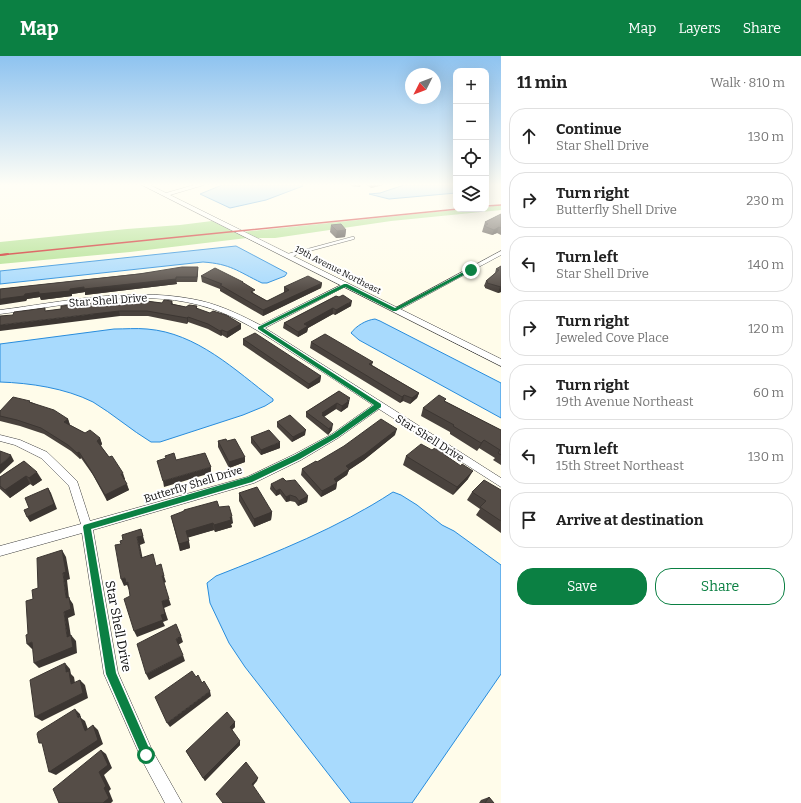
<!DOCTYPE html>
<html lang="en">
<head>
<meta charset="utf-8">
<style>
	:root { --surface:#fff; --page:#f6f6f6; --text:#222; --muted:#767676; --line:#e0e0e0; --accent:#0b8043 }
	body { margin:0; font-family:Bitter,serif; background:var(--page); color:var(--text) }
	.controls { position:absolute; right:12px; top:12px; display:grid; overflow:hidden; border-radius:8px; box-shadow:0 4px 16px #0002 }
	.controls button { width:36px; height:36px; display:grid; place-items:center; padding:0; border:0; border-bottom:1px solid var(--line); background:var(--surface); color:var(--text); font:20px sans-serif }
	.compass { position:absolute; left:405px; top:12px; width:36px; height:36px; border-radius:50%; background:var(--surface); box-shadow:0 4px 16px #0002; rotate:228deg }
	.stop { position:absolute; width:12px; height:12px; margin:-9px; border:3px solid #0b8043; border-radius:50%; background:#fff }
	.stop.end { background:#0b8043; border-color:#fff; box-shadow:0 1px 4px #0008 }
	.list { margin:0; padding:0; list-style:none }
	h2 { display:flex; justify-content:space-between; align-items:center; height:52px; margin:0; padding:0 16px; font-size:17px }
	h2 small { font-size:13px; font-weight:400; color:var(--muted) }
	.list li { display:grid; grid-template-columns:26px 1fr auto; gap:12px; align-items:center; box-sizing:border-box; height:56px; margin:0 8px 8px; padding:0 8px; border:1px solid var(--line); border-radius:16px }
	.list b { display:block; font-size:15px; white-space:nowrap }
	.list p { margin:0; font-size:13px; white-space:nowrap; color:var(--muted) }
	.list em { font-size:13px; font-style:normal; color:var(--muted) }
	.actions { display:flex; gap:8px; padding:12px 16px }
	.actions a { flex:1; padding:9px 0; border:1px solid var(--accent); border-radius:16px; text-align:center; font-size:14px; color:var(--accent) }
	.actions .main { background:var(--accent); color:#fff }
	.icon { flex:none; width:22px; height:22px; fill:none; stroke:currentColor; stroke-width:2; stroke-linecap:round; stroke-linejoin:round }
	.map { position:relative; flex:none; width:501px; height:747px; overflow:hidden }
	header { display:flex; align-items:center; gap:24px; box-sizing:border-box; height:56px; padding:0 20px; background:var(--accent); color:#fff }
	header strong { font-size:19px }
	nav { display:flex; gap:22px; margin-inline-start:auto; font-size:14px }
	main { display:flex }
	aside { flex:1; background:var(--surface) }
	.map>svg:first-child { display:block }
</style>
</head>
<body>
<header>
<strong>Map</strong>
<nav><a>Map</a><a>Layers</a><a>Share</a></nav>
</header>
<main>
<div class="map">
<svg width="501" height="747" viewBox="0 0 501 747">
	<rect width="100%" height="100%" fill="#fffcea"/>
	<path fill="#afe08d" d="M501,149V154L391,165L275,182H255L242,176L464,153H486V151Z
		M212,165L247,182L130,196L0,208V186L127,173L180,169Z"/>
	<path fill="#a8dafd" stroke="#288cdc" d="M222,129H302L303,130L266,144L230,152L200,138Z
		M404,129H456V137L389,143L369,138L380,137Z
		M236,190L287,217L285,220L267,227H262C237,215 231,208 203,206L0,228V215Z
		M375,263L380,265L501,327V362L359,284L351,277C356,270 366,264 375,263Z
		M114,273C125,273 136,272 147,273C197,277 235,314 273,343V345L265,350L243,359L160,386H151C131,374 113,358 93,346C65,332 30,327 0,326V288Z
		M393,436L401,439L417,449L442,469L454,475L501,509V618L412,747H351L245,611L229,587L210,547L207,527L216,520C277,496 338,472 393,436Z"/>
	<g fill="none" stroke-linecap="round" stroke-linejoin="round">
		<g stroke="#3f3f3f" stroke-width="3.5">
			<path id="service-far1" d="M290,199L353,182"/>
		</g>
		<g stroke="#3f3f3f" stroke-width="4.5">
			<path id="service" d="M287,200L294,198"/>
		</g>
		<g stroke="#3f3f3f" stroke-width="1">
			<path id="minor" d="M501,195V199L397,255H393L392,254Z
				M343,228L348,229L265,272L501,422V431L379,353L338,382L301,404L254,427L93,474L118,617L152,694L182,747H165L142,704L104,618L82,477L0,500V490L81,468L69,430L41,402L15,389L0,385V379L20,384L47,396L77,425L90,465L247,421L295,398L332,378L373,349C347,332 322,315 296,299C265,279 235,258 199,249C135,232 64,250 0,258V254C63,246 128,231 192,243C216,247 239,258 260,269Z"/>
		</g>
		<g stroke="#3f3f3f" stroke-width="1">
			<path id="tertiary" d="M142,129H150L166,137L194,129H204L170,139L501,303V310Z"/>
		</g>
		<use href="#service-far1" stroke="#fff" stroke-width="2.5"/>
		<use href="#service" stroke="#fff" stroke-width="3.5"/>
		<use href="#minor" fill="#fff" fill-rule="evenodd"/>
		<use href="#tertiary" fill="#fff" fill-rule="evenodd"/>
		<path stroke="#ca1516" stroke-width="1.5" d="M486,150L501,149
			M0,199L458,153"/>
		<path stroke="#ca1516" stroke-width="2" d="M0,199L8,198"/>
	</g>
	<path fill="#49423d" d="M352,129H361L360,131L351,130Z
		M367,129H383L371,132Z
		M501,158V179L497,177L492,179L482,176L485,166Z
		M331,169L346,174L345,181L336,182L330,176Z
		M501,210V236L498,237L485,232V231L484,230L486,225L495,217L496,213Z
		M198,211V216L197,226H176L177,228L85,239V236L72,238V240L41,244L40,241L27,243L26,245L0,233Z
		M201,220L243,226V227L255,238L267,245L284,237V231L322,227L321,232L263,260L220,235V233L202,226Z
		M336,240L351,250L335,259L333,258L308,272L307,276L298,281L283,272L284,267Z
		M147,245L162,247L172,245L173,248L186,251L197,250V253L241,268V273L227,282L222,279L221,280L208,273L188,266L187,268L148,260H120L45,255L111,247H132Z
		M243,283L321,320L320,326L308,333L243,289Z
		M311,286L373,306L372,309L419,337L417,342L410,348L403,345L400,347L310,292Z
		M339,335L349,348H348V351L341,356L336,353L324,361L332,374L328,379L306,361V356Z
		M445,345L501,374V409L493,404L495,402L479,392L477,395L450,378V376L421,360L423,352Z
		M31,346L68,363L70,369L85,377L100,382L102,388L101,390L125,423L124,424L129,434L107,445L93,419L81,402L80,403L71,395L44,378L20,370L0,365V355Z
		M277,366L305,379L292,386L277,371Z
		M395,379L364,404L349,414L347,419L337,426L336,433L321,441L301,419L302,413L317,406Z
		M251,381L280,392L261,399L251,387Z
		M218,385H227L245,406L229,412L218,391Z
		M432,394L447,398L446,400L468,423L453,439L403,409L406,400Z
		M24,405L42,424L33,430L30,428L10,442L0,433V421Z
		M286,425L308,440L307,446L298,450L295,446L290,445L286,446L280,438L276,440L270,433L271,428Z
		M501,434V477L476,459L480,453L467,444L472,436Z
		M239,437L272,456L271,464L254,471L239,445Z
		M219,451L233,467L231,468L232,471L215,476L214,474L188,481L190,492L180,495L171,460Z
		M235,666V671L232,674L240,689L205,725L186,695Z
		M489,741L494,747H479L481,744Z"/>
	<path fill="#3c3632" d="M372,129H383L371,132Z
		M499,171L497,177L492,179L494,174Z
		M346,174L345,181L336,182L337,175Z
		M198,211V216L197,226V221Z
		M176,223L177,228L85,239V236L72,238V240L41,244L40,241L27,243L26,245L0,249V243L25,238L84,231Z
		M322,227L321,232L263,260V254Z
		M500,231H501V236L498,237Z
		M352,245L351,250L335,259L336,254Z
		M333,252V258L308,272L307,276L298,281V276L304,268Z
		M119,255L120,260L0,275V269Z
		M188,261V266L187,268V262Z
		M241,268V273L227,282V276Z
		M222,274V279L221,280L220,275Z
		M321,320L320,326L308,333L309,328Z
		M419,337L417,342L410,348L412,342Z
		M404,339L403,345L400,347L402,341Z
		M350,342L348,351L341,356L342,350Z
		M337,347L336,353L323,361L321,365L322,357Z
		M68,363L70,369L64,366Z
		M333,368L332,374L328,379L329,373Z
		M397,373L395,379L364,404L349,414L347,419L332,429L337,427L336,433L321,441L322,435L346,410Z
		M306,374L305,379L292,386L293,381Z
		M100,382L102,388L99,391L97,385Z
		M484,384L479,392L477,395L481,387Z
		M280,386V392L261,399V394Z
		M79,396L81,402L80,403L77,397Z
		M11,399L14,405L0,418V409Z
		M245,401V406L229,412V406Z
		M211,411V417L164,431L163,425Z
		M473,415L468,423L453,439L457,431Z
		M37,416L42,424L33,430L29,422Z
		M123,417L125,423L123,424L121,418Z
		M26,420L30,428L10,442L5,434Z
		M127,428L129,434L107,445L105,439Z
		M48,432L51,437L57,453L30,466L27,461Z
		M280,433V438L276,440V435Z
		M290,439V445L286,446V441Z
		M308,440L307,446L298,450L299,445Z
		M272,456L271,464L254,471V463Z
		M232,460L233,467L231,468L232,471L215,476L214,469Z
		M213,467L214,474L187,482L186,475Z
		M141,473L145,487L140,489L144,509L141,502L137,481Z
		M189,485L190,492L180,495L179,488Z
		M62,494L66,501L70,523L67,524L69,542L73,548L75,559L68,562L72,587L67,581L64,556L66,542L63,517Z
		M162,520H164L166,526L164,527Z
		M125,522L128,526L130,533L129,534L127,529L124,530L121,523Z
		M169,543L171,549L164,552L168,564L163,566L165,570L137,581L134,575L161,559L162,545Z
		M71,579L76,585L77,597L39,612L34,607Z
		M181,580L183,586L178,589L176,583Z
		M32,586L37,591L32,593L27,588Z
		M183,599L185,605L149,624L146,618Z
		M65,607L70,613L71,618L74,621L76,633L71,628L66,616Z
		M80,624L85,629L88,642L42,665L35,661Z
		M210,635L211,640L170,671L167,667Z
		M75,653L80,658L81,662L85,665L90,679L85,675L78,662Z
		M235,666V671L230,675V671Z
		M93,669L98,674L103,688L56,719L49,716Z
		M240,685V689L205,725L203,722Z
		M101,694L106,698L112,712L104,719L111,733L109,735L113,745L111,747H103L99,716Z
		M258,722L257,725L252,731V728Z"/>
	<path fill="#554d47" stroke="#3c3632" d="M501,158V172L499,171L494,174L484,170L488,168L485,166Z
		M341,168L346,174L337,175L331,169Z
		M501,210V231L487,227L488,226L486,225L499,214L496,213Z
		M182,211H198L197,221H176V223L84,233V231L70,233V235L39,238V236L25,238L24,240L0,243V233L139,218Z
		M215,212L243,226H242L255,234L251,236L267,245L289,234L284,231L308,220L322,227L263,254L220,229L222,228L201,220Z
		M343,239L352,245L336,254L333,252L304,268L308,270L298,276L284,267L336,240L339,241Z
		M137,243H146V245L162,247L164,244L172,245L171,248L186,251L189,249L197,250L196,252L210,257L213,255L226,259L241,268L227,276L222,274L220,275L208,268L188,261L187,262L147,255H119L0,269V260L13,259L14,256L45,252V255L61,253V250L111,245V247H132L137,246Z
		M255,277L321,320L309,328L243,283Z
		M325,278L373,306L369,308L419,337L412,342L404,339L402,341L311,286Z
		M339,335L350,342L347,344L349,345L342,350L337,347L322,357L324,358L322,359L333,368L329,373L306,356Z
		M439,339L446,343L444,345L501,374V399L498,397L500,394L484,384L481,387L453,370L454,369L423,352Z
		M13,341L30,345L29,346L54,354L68,363L64,366L85,377L90,374L100,382L97,385L109,401L112,400L123,417L121,418L127,428L105,439L90,413L79,396L77,397L68,389L41,372L17,364L0,360V355Z
		M290,359L306,374L293,381L277,366Z
		M381,363L397,373L365,398L346,410L349,413L334,423L337,427L322,435L302,413L316,405L317,406L344,390Z
		M269,374L280,386L261,394L251,381Z
		M226,383L227,385L235,383L245,401L229,406L218,385Z
		M421,388L432,394L436,391L447,398L445,399L461,410L462,408L473,415L457,431L406,400Z
		M0,395L11,399L0,409Z
		M174,397L176,404L205,397L211,411L163,425L157,405L166,402L165,400Z
		M24,405L37,416L29,422L26,420L5,434L0,430V421Z
		M283,422L286,425L295,424L308,440L299,445L296,441L290,439L286,441L280,433L276,435L271,428Z
		M484,424L501,434V465L480,451L486,445L472,436Z
		M257,431L272,456L254,463L239,437Z
		M48,432L54,448L27,461L24,454L29,452L25,442Z
		M217,445L219,451L229,450L232,460L230,461L231,464L214,469L213,467L186,475L189,485L179,488L171,460L184,455V454Z
		M141,473L143,480L137,481L141,502L153,498L156,510L161,508L164,520H162L169,543L162,545L165,558L161,559L163,564L134,575L124,543L130,540L128,526L126,527L125,522L121,523L115,489L121,488L120,485L123,484L122,479Z
		M62,494L66,516L63,517L66,542L69,541L71,553L64,556L67,581L71,579L73,591L34,607L32,586L27,588L26,579L28,578L26,545L33,543L32,534L38,532L37,502Z
		M176,568L181,580L176,583L183,599L146,618L137,588Z
		M65,607L66,616L69,615L71,628L80,624L83,637L35,661L30,624Z
		M192,615L196,621L198,619L202,627L204,625L210,635L167,667L155,641Z
		M75,653L78,662L80,660L85,675L93,669L98,684L49,716L42,687H39L37,678L38,676Z
		M227,656L235,666L230,671L240,685L203,722L186,695Z
		M101,694L108,709L99,716L106,730L104,732L109,742L103,747H59L53,733Z
		M246,706L258,722L252,728L265,747H223L216,738Z
		M489,741L494,747H485Z"/>
	<linearGradient id="sky" x2="0" y2="1"><stop stop-color="#8ec3f0"/><stop offset="0.55" stop-color="#fffef6"/><stop offset="1" stop-color="#fffef6" stop-opacity="0"/></linearGradient>
	<rect width="501" height="234" fill="url(#sky)"/>
	<path fill="#0b8043" d="M469,213L473,214L396,255H393L345,231L263,272L381,348V351L338,381L300,403L252,426L91,473L116,617L152,699L150,703L146,705L143,703L106,618L83,471L84,469L248,421L295,399L333,378L374,349L258,273V271L344,228H347L395,252Z"/>
	<g text-anchor="middle" stroke-width="4" stroke-linejoin="round" paint-order="stroke">
		<g font-size="9" fill="#0c0c0c" stroke="#fff">
			<text transform="translate(338 214) rotate(27)" y="3">19th Avenue Northeast</text>
		</g>
		<g font-size="11" fill="#0c0c0c" stroke="#fff">
			<text transform="translate(108 244) rotate(-4)" y="4">Star Shell Drive</text>
			<text transform="translate(430 382) rotate(32)" y="4">Star Shell Drive</text>
			<text transform="translate(193 428) rotate(-17)" y="4">Butterfly Shell Drive</text>
		</g>
		<g font-size="13" fill="#0c0c0c" stroke="#fff">
			<text transform="translate(119 570) rotate(79)" y="5">Star Shell Drive</text>
		</g>
	</g>
</svg>
<div class="controls">
<button>+</button>
<button>−</button>
<button><svg class="icon" aria-label="locate" viewBox="0 0 24 24"><circle cx="12" cy="12" r="6"/><path d="M12 2v4M12 18v4M2 12h4M18 12h4"/></svg></button>
<button><svg class="icon" aria-label="layers" viewBox="0 0 24 24"><path d="M12 4l9 5-9 5-9-5zM3 14l9 5 9-5"/></svg></button>
</div>
<svg class="compass" viewBox="-18 -18 36 36"><path d="M0-13l5 13h-10z" fill="#e53935"/><path d="M0 13l5-13h-10z" fill="#767676"/></svg>
<div class="stop" style="left:146px;top:699px"></div>
<div class="stop end" style="left:471px;top:214px"></div>
</div>
<aside>
<h2>11 min<small>Walk · 810 m</small></h2>
<ul class="list">
<li><svg class="icon" aria-label="ahead" viewBox="0 0 24 24"><path d="M12 20V5M6 11l6-6 6 6"/></svg><div><b>Continue</b><p>Star Shell Drive</p></div><em>130 m</em></li>
<li><svg class="icon" aria-label="right" viewBox="0 0 24 24"><path d="M7 20v-9h11M14 6l5 5-5 5"/></svg><div><b>Turn right</b><p>Butterfly Shell Drive</p></div><em>230 m</em></li>
<li><svg class="icon" aria-label="left" viewBox="0 0 24 24"><path d="M17 20v-9H6M10 6l-5 5 5 5"/></svg><div><b>Turn left</b><p>Star Shell Drive</p></div><em>140 m</em></li>
<li><svg class="icon" aria-label="right" viewBox="0 0 24 24"><path d="M7 20v-9h11M14 6l5 5-5 5"/></svg><div><b>Turn right</b><p>Jeweled Cove Place</p></div><em>120 m</em></li>
<li><svg class="icon" aria-label="right" viewBox="0 0 24 24"><path d="M7 20v-9h11M14 6l5 5-5 5"/></svg><div><b>Turn right</b><p>19th Avenue Northeast</p></div><em>60 m</em></li>
<li><svg class="icon" aria-label="left" viewBox="0 0 24 24"><path d="M17 20v-9H6M10 6l-5 5 5 5"/></svg><div><b>Turn left</b><p>15th Street Northeast</p></div><em>130 m</em></li>
<li><svg class="icon" aria-label="arrive" viewBox="0 0 24 24"><path d="M6 21V4h12l-3 4 3 4H6"/></svg><div><b>Arrive at destination</b></div></li>
</ul>
<div class="actions"><a class="main">Save</a><a>Share</a></div>
</aside>
</main>
</body>
</html>
